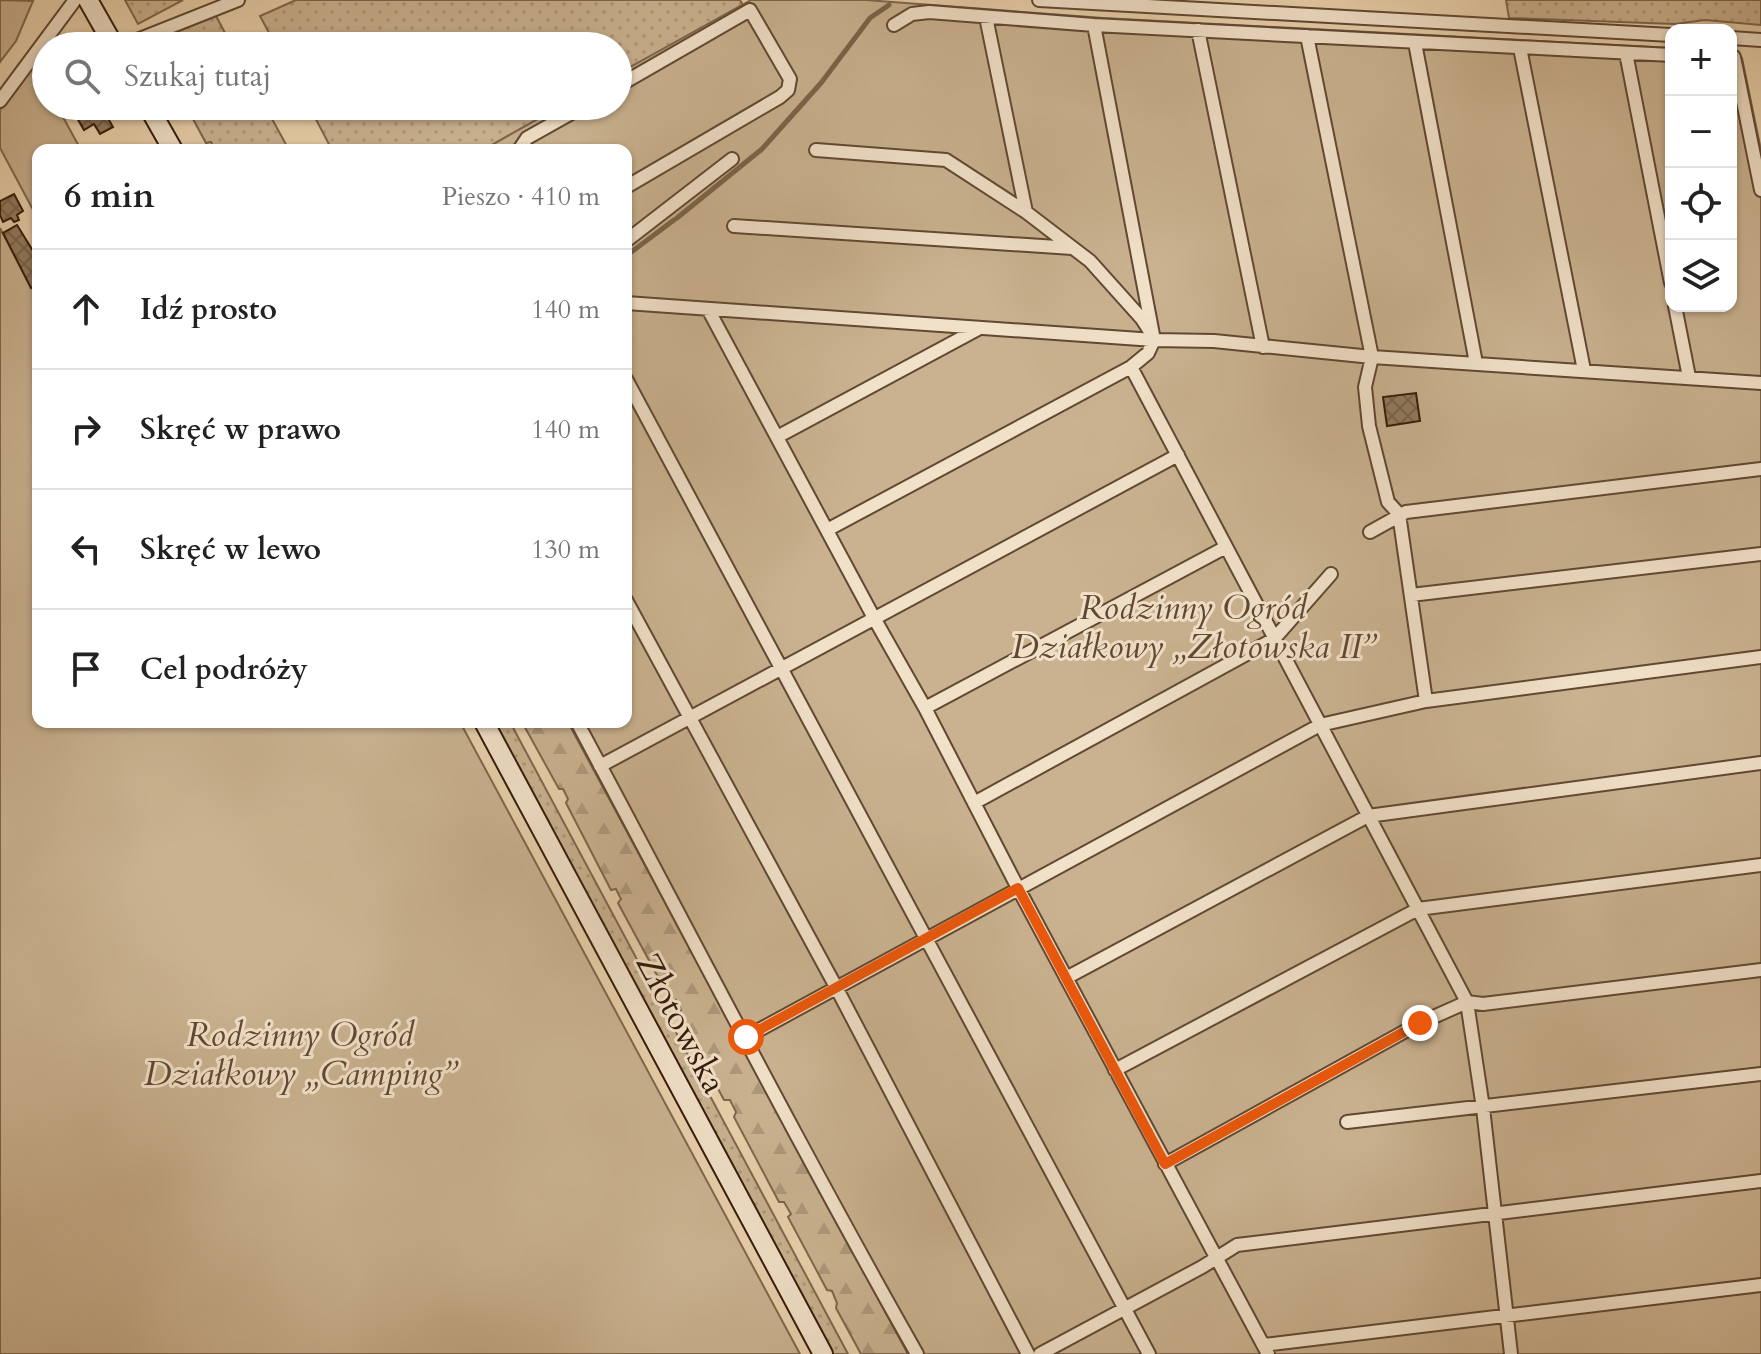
<!DOCTYPE html>
<html lang="pl">
<head>
<meta charset="utf-8">
<style>
	:root { --surface:#fff; --page:#f2f2f2; --text:#222; --muted:#767676; --line:#e0e0e0 }
	body { margin:0; font-family:Cardo,serif; background:var(--page); color:var(--text) }
	.controls { position:absolute; right:24px; top:24px; display:grid; overflow:hidden; border-radius:16px; box-shadow:0 2px 6px #0004 }
	.controls button { width:72px; height:72px; display:grid; place-items:center; padding:0; border:0; border-bottom:2px solid var(--line); background:var(--surface); color:var(--text); font:40px sans-serif }
	.stop { position:absolute; width:24px; height:24px; margin:-18px; border:6px solid #ea580c; border-radius:50%; background:#fff }
	.stop.end { background:#ea580c; border-color:#fff; box-shadow:0 2px 8px #0008 }
	.list { margin:0; padding:0; list-style:none }
	h2 { display:flex; justify-content:space-between; align-items:center; height:104px; margin:0; padding:0 32px; font-size:34px }
	h2 small { font-size:26px; font-weight:400; color:var(--muted) }
	.list li { display:grid; grid-template-columns:52px 1fr auto; gap:24px; align-items:center; box-sizing:border-box; height:120px; padding:0 32px; border-top:2px solid var(--line) }
	.list b { display:block; font-size:30px; white-space:nowrap }
	.list em { font-size:26px; font-style:normal; color:var(--muted) }
	.icon { flex:none; width:44px; height:44px; fill:none; stroke:currentColor; stroke-width:2; stroke-linecap:round; stroke-linejoin:round }
	.map { position:relative; flex:none; width:1761px; height:1354px; overflow:hidden }
	.search { position:absolute; background:var(--surface); box-shadow:0 2px 6px #0004; left:32px; top:32px; width:600px; height:88px; display:flex; align-items:center; gap:20px; box-sizing:border-box; padding:0 28px; border-radius:44px; color:var(--muted); font-size:30px }
	.panel { position:absolute; background:var(--surface); box-shadow:0 2px 6px #0004; left:32px; top:144px; width:600px; height:584px; border-radius:16px }
	.map>svg:first-child { display:block }
</style>
</head>
<body>
<div class="map">
<svg width="1761" height="1354" viewBox="0 0 1761 1354">
	<defs>
		<pattern id="grass-dots" width="8" height="8" patternUnits="userSpaceOnUse" patternTransform="scale(2)"><rect width="8" height="8" fill="#cab290"/><path d="M2 2h.1M6 6h.1" fill="none" stroke="#ae987b" stroke-width="1.8" stroke-linecap="round"/></pattern>
		<pattern id="forest-firs" width="22" height="20" patternUnits="userSpaceOnUse" patternTransform="scale(2)"><rect width="22" height="20" fill="#cab290"/><path d="M5 1l3.5 6h-7zM16 11l3.5 6h-7z" fill="#ae987b"/></pattern>
		<pattern id="building-cross-hatch" width="8" height="8" patternUnits="userSpaceOnUse" patternTransform="scale(2)"><rect width="8" height="8" fill="#927a5e"/><path d="M0 0l8 8M0 8l8-8" fill="none" stroke="#78634c"/></pattern>
	</defs>
	<rect width="100%" height="100%" fill="#e9d1ac"/>
	<filter id="stains"><feTurbulence type="fractalNoise" baseFrequency=".0025" numOctaves="4"/><feColorMatrix values="0 0 0 0 .2 0 0 0 0 .09 0 0 0 0 .02 0 0 0 .5 -.17"/></filter>
	<radialGradient id="worn" r=".72"><stop offset=".6" stop-color="#630" stop-opacity="0"/><stop offset="1" stop-color="#630" stop-opacity=".3"/></radialGradient>
	<path fill="url(#grass-dots)" stroke="#7f664c" stroke-width="2" d="M125,0H183L138,24Z
		M296,0H740L743,5L618,74V46H276L260,16Z
		M1506,0H1761V25L1705,20L1675,24L1509,18Z
		M216,16L232,46H154L152,41Z
		M186,106H265L289,150H215L211,142L206,143Z
		M309,106H561L483,150H332Z
		M491,722H510L848,1354H831Z"/>
	<path fill="url(#forest-firs)" stroke="#7f664c" stroke-width="2" d="M522,722H568L908,1354H861L836,1308L837,1303L832,1291L827,1290L788,1217L791,1214L784,1202H779L734,1117L736,1112L730,1100H724L678,1014L681,1010L676,1000L671,1001L618,903L621,899L616,889L611,890L566,803L568,799L563,789H559Z"/>
	<path fill="#cab290" stroke="#7f664c" stroke-width="2" d="M0,0L33,1L16,41L0,62Z
		M751,0H866L1103,18L1671,48V306H1731V56L1742,58L1761,150V1354H908L568,722H626V150H483L561,106H618V74Z
		M35,64L46,85V106H57L81,150H38V219L0,148V110Z
		M0,228L31,287L38,284V722H460L800,1354H0Z"/>
	<g fill="none" stroke-linecap="round" stroke-linejoin="round">
		<path stroke="#7b634a" stroke-width="5" d="M677,218L762,149L821,83L870,18L889,5
			M626,256L674,220"/>
	</g>
	<path fill="url(#building-cross-hatch)" stroke="#341b09" stroke-width="2" d="M81,106H101L113,127L100,134L94,124L84,130L76,116L81,113L78,108Z
		M14,194L23,211L17,215L19,220L14,222L11,218L3,222L0,215V201Z
		M17,225L38,259V284L31,288L3,233Z
		M1416,393L1420,421L1387,426L1383,397Z"/>
	<g fill="none" stroke-linecap="round" stroke-linejoin="round">
		<g stroke="#614832" stroke-width="16">
			<path id="street" d="M1039,0L1671,35
				M986,17L1026,212
				M894,25L912,14L929,12L1094,25L1671,55
				M1198,30L1263,347
				M1307,36L1372,357L1365,387L1369,426L1388,502L1399,514L1426,701
				M1731,38L1761,40
				M1415,43L1476,363
				M122,46L238,0
				M1520,48L1584,370
				M1626,53L1671,283
				M1734,57L1761,190
				M618,86L750,10L790,79L788,90L780,97L626,187
				M0,101L75,0
				M519,150L527,138L584,106
				M816,150L946,160L1026,212L1090,261L1142,319L1149,330
				M734,226L1072,248
				M626,241L732,159
				M626,303L1154,340L1214,341L1372,357L1761,383
				M1675,306L1689,377
				M708,309L874,618L925,708L1018,888L1268,1354
				M1131,367L1467,1002L1483,1108L1511,1354
				M626,379L1149,1354
				M777,437L978,329
				M827,530L1131,367L1148,353L1154,340L1094,25
				M1370,532L1406,512L1761,469
				M1411,595L1761,554
				M626,600L836,987L1028,1354
				M925,708L1226,547
				M577,722C690,933 799,1146 917,1354
				M600,766L1178,455
				M974,803L1274,639L1331,574
				M1066,978L1368,816L1761,763
				M746,1037L1320,725L1426,701L1761,657
				M1115,1070L1418,909L1761,865
				M1347,1122L1761,1074
				M1165,1164L1420,1023L1467,1002L1483,1004L1761,970
				M1264,1345L1761,1285
				M1040,1354L1202,1267L1237,1245L1761,1181"/>
		</g>
		<g stroke="#341b09" stroke-width="22">
			<path id="secondary" d="M88,0L114,46
				M148,106L173,150
				M484,722L823,1354"/>
		</g>
		<use href="#street" stroke="#f1e1c9" stroke-width="12"/>
		<use href="#secondary" stroke="#f1e1c9" stroke-width="18"/>
	</g>
	<g fill="none" stroke-linecap="round" stroke-linejoin="round">
		<path stroke="#ea580c" stroke-width="10" d="M746,1037L1018,888L1165,1164L1420,1023"/>
	</g>
	<g text-anchor="middle" stroke-width="6" stroke-linejoin="round" paint-order="stroke">
		<g font-size="34" font-style="italic" fill="#614832" stroke="#f1e1c9">
			<text x="1193" y="619">Rodzinny Ogród<tspan x="1193" dy="39">Działkowy „Złotowska II”</tspan></text>
			<text x="300" y="1046">Rodzinny Ogród<tspan x="300" dy="39">Działkowy „Camping”</tspan></text>
		</g>
		<g font-size="34" fill="#341b09" stroke="#f1e1c9">
			<text transform="translate(682 1023) rotate(62)" y="12">Złotowska</text>
		</g>
	</g>
	<rect width="100%" height="100%" filter="url(#stains)"/>
	<rect width="100%" height="100%" fill="url(#worn)"/>
</svg>
<div class="controls">
<button>+</button>
<button>−</button>
<button><svg class="icon" aria-label="locate" viewBox="0 0 24 24"><circle cx="12" cy="12" r="6"/><path d="M12 2v4M12 18v4M2 12h4M18 12h4"/></svg></button>
<button><svg class="icon" aria-label="layers" viewBox="0 0 24 24"><path d="M12 4l9 5-9 5-9-5zM3 14l9 5 9-5"/></svg></button>
</div>
<div class="stop" style="left:746px;top:1037px"></div>
<div class="stop end" style="left:1420px;top:1023px"></div>
<div class="search"><svg class="icon" aria-label="search" viewBox="0 0 24 24"><circle cx="10" cy="10" r="6"/><path d="M15 15l6 6"/></svg>Szukaj tutaj</div>
<section class="panel">
<h2>6 min<small>Pieszo · 410 m</small></h2>
<ul class="list">
<li><svg class="icon" aria-label="ahead" viewBox="0 0 24 24"><path d="M12 20V5M6 11l6-6 6 6"/></svg><div><b>Idź prosto</b></div><em>140 m</em></li>
<li><svg class="icon" aria-label="right" viewBox="0 0 24 24"><path d="M7 20v-9h11M14 6l5 5-5 5"/></svg><div><b>Skręć w prawo</b></div><em>140 m</em></li>
<li><svg class="icon" aria-label="left" viewBox="0 0 24 24"><path d="M17 20v-9H6M10 6l-5 5 5 5"/></svg><div><b>Skręć w lewo</b></div><em>130 m</em></li>
<li><svg class="icon" aria-label="arrive" viewBox="0 0 24 24"><path d="M6 21V4h12l-3 4 3 4H6"/></svg><div><b>Cel podróży</b></div></li>
</ul>
</section>
</div>
</body>
</html>
